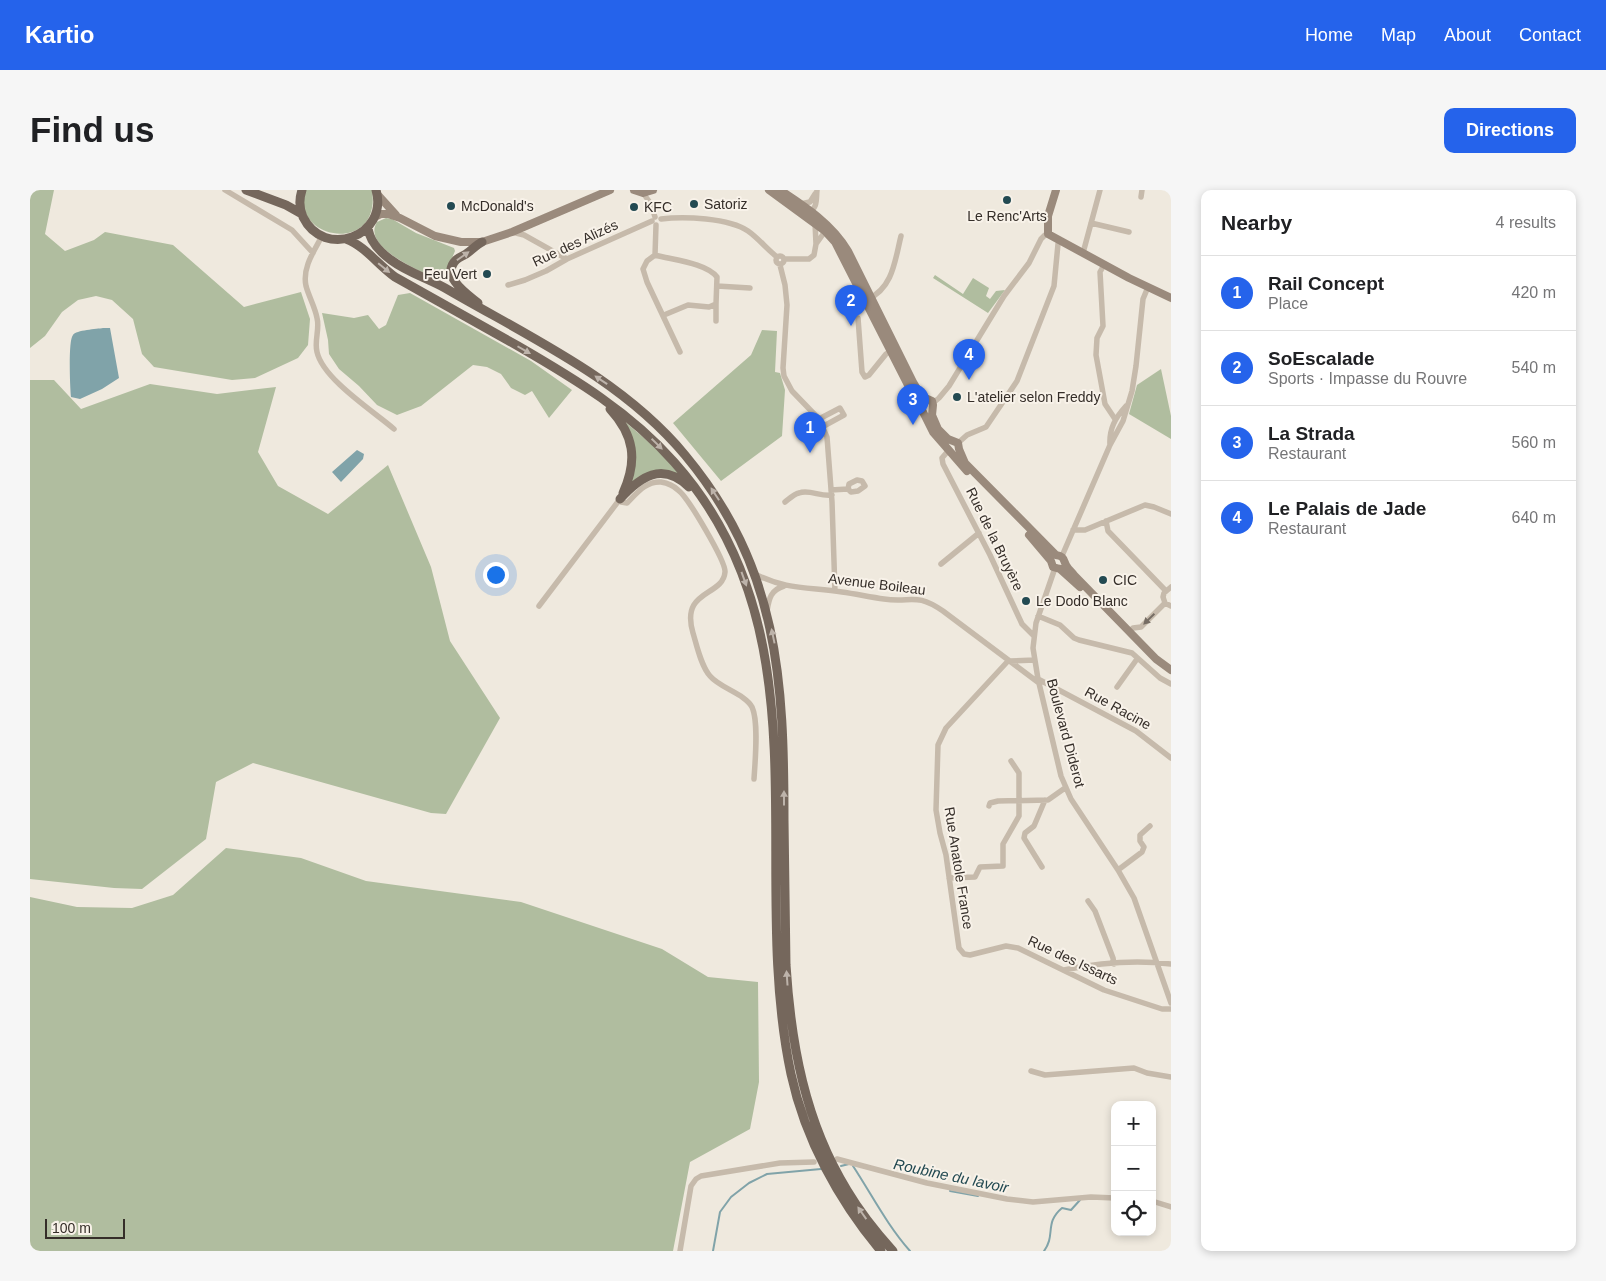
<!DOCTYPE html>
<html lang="en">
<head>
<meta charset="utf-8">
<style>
	:root { --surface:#fff; --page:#f6f6f6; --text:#202124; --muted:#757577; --line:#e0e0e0; --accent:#2563eb }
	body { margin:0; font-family:Arial,sans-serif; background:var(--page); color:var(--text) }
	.controls { position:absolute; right:15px; bottom:15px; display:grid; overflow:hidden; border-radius:10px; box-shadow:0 2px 8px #0003 }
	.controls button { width:45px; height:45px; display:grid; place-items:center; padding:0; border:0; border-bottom:1px solid var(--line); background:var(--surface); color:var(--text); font:25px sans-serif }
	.scale { position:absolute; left:15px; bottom:12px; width:80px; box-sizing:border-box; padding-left:5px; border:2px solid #352e29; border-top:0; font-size:14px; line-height:18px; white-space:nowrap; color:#352e29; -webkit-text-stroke:4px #f8f2e9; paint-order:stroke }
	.you { position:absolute; left:465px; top:384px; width:18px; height:18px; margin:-12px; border:4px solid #fff; border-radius:50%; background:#1a73e8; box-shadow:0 0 0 8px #1a73e833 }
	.badge { display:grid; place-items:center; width:32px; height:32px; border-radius:50%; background:var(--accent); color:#fff; font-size:16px; font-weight:700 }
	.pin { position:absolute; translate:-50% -41px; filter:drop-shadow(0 1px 2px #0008) }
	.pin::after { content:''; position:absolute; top:26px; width:18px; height:15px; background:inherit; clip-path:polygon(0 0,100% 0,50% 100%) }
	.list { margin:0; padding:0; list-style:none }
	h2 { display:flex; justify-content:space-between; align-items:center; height:65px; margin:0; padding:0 20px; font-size:21px }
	h2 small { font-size:16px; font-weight:400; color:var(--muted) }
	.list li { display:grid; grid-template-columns:32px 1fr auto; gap:15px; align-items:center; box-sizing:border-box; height:75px; padding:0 20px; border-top:1px solid var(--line) }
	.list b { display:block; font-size:19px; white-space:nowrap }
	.list p { margin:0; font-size:16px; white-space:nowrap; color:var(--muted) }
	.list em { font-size:16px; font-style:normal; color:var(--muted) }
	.icon { flex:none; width:28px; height:28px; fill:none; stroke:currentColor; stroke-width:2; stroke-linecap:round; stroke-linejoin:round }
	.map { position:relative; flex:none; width:1141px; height:1061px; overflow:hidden; border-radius:10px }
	header { display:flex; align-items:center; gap:30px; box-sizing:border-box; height:70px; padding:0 25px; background:var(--accent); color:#fff }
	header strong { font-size:24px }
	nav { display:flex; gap:28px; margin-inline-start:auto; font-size:18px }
	.intro { display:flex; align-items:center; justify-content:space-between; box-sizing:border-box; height:120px; padding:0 30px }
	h1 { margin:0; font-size:35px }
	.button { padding:12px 22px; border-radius:10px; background:var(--accent); color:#fff; font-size:18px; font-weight:700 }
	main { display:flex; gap:30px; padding:0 30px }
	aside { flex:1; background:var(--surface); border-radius:10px; box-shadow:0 2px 8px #0003 }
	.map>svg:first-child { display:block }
</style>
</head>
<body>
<header>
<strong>Kartio</strong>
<nav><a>Home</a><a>Map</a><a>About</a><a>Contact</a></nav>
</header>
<div class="intro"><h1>Find us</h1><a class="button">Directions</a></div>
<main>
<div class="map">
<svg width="1141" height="1061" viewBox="0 0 1141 1061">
	<rect width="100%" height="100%" fill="#efe9de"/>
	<path fill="#b0bd9f" d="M0,0H24L15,44L35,61L64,50L75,42L143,55L214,117L271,102L280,129L278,155L268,168L225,188L202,190L124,177L112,164L103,129L82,110L66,106L48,110L32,122L15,146L0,158Z
		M276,0H342C352,66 258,50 276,0Z
		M356,28L362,29L386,43L424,58L425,61L414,87L408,90C392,81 331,58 347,32Z
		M905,85L933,104L943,88L959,98L956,106L960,109L966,101L975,100L958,123L903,88Z
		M380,103L501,171L542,200L519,228L502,201L495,205L481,198L471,184L457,177L443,175L391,216L367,225L347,215L329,196L309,179L299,164L298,150L292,123L324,128L338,125L349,139L356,135L368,105Z
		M732,140L747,141L745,182L750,183L755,200L752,246L691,291L643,233L721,165Z
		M1131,179L1141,226V249L1099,224L1107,195Z
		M24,190L51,219L120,194L187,204L246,197L228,262L248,296L298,324L358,275L401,377L420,451L470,528L416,624L401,623L223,573L186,592L176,649L112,699L84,698L0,689V190Z
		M593,230L628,260L653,288L613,285L600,294L603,286Z
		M196,658L271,668L336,691L491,712L632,759L678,787L728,792L729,892L720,939L660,972L643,1061H0V707L47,717L102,718L143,705Z"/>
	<path fill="#80a3a9" d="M73,138H80L89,188L72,199L50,209L41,207C40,198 38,150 43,145C46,140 67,139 73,138Z
		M327,260L334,264L333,269L311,292L302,282Z"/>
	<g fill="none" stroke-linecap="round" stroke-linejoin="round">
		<path stroke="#80a3a9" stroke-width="2" d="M811,976L819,974
			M823,976C842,1005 857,1035 880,1061
			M920,1001L948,1006
			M683,1061L690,1022L701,1007L719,993L737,984L791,979
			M1014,1061C1026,1045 1014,1033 1032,1018L1041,1020L1050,1010"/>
		<path stroke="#c6baab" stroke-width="5.5" d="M195,0L262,40L283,63
			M613,3L621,14L625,27
			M1111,7L1112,0
			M770,14L780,12L785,4
			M778,22C788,19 786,9 787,0
			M631,29C654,26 699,28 718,41C728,48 737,59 747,67
			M1061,33L1099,42
			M626,35L625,65L617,71L613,79L617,92L650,162
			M482,42L494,45L537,69
			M292,46C284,61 272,78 276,96C279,107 285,117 287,128C290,139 284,151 287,162C293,189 343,221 364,239
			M786,54L796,40
			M1053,63L1070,0
			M625,65C643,70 676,73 687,87L686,114L679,117L658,115L634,125
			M746 70a4 4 0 1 1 8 0a4 4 0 1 1-8 0Z
			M754,69H779L784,65L786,54L785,33
			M750,75L755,95L757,115L753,178L754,186L762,201L789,229L797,247L802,312L805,401
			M1074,75L1070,82L1073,136L1067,148L1066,165L1075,214L1085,229
			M478,95L495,90L516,81L537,69L622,31
			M687,96L720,98
			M838,109C863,98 865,70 871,46
			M686,114V131
			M828,128L832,182L835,187L839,185L856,164L864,159
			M903,213L909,208L919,196L974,106L999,73L1011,49L1015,45L1018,44
			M789,229L810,218L814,225L792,237
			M928,253L937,245L956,237L987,191L1024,96L1028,54L1030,50
			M1080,255C1079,239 1085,228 1096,216
			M918,261L912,268L913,274L960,365L992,434L1004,446
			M801,300L818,299L821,302L828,301L835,296L832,291L827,290L819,294L818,299
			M755,312C759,309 764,304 769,303C779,299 791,307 802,305
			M1076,331L1078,341L1136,401
			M1043,340H1055L1115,315L1124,317L1141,324
			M1032,366L1080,255L1093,231L1102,201L1106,176L1113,109L1118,97
			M911,374L949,343
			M1025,378L1006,433L1003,458L1008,489L1031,586L1041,609L1088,680L1104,708L1141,813
			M725,384C756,400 779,397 812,402C826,404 840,407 854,409C882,413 885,402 913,421L1009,493
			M1141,397L1134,403L1133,407L1135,413L1141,416
			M509,416L590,309L591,312L597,313C607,303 616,291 631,292C637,293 644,296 648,300C658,307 696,372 695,382C693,407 650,399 663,443C667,456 671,476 680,486C690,498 715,504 722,517C729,532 725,572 724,589
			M737,421C739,408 741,400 754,396
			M1008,426L1030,435L1044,448L1049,450L1102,463L1130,488L1141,494
			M1100,441L1103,438L1111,437L1135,413
			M978,471L916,538L908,555L906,620L910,643L916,665L929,758L934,764L940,765L976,756L988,758L1074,800L1132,819H1141
			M980,471L1005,470
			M1008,489L1106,541L1141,568
			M1087,497L1107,469
			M959,616L960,613L968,611L1018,610L1035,598
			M1012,677L994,648L995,643L1004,636L1015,610
			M1088,680L1112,662L1114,657L1110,651V645L1120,636
			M919,688L945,687L950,677L973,676V654L989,626V583L981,571
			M1058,711L1065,721L1083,768L1084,774
			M1034,780C1068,773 1107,770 1141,774
			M1001,881L1015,885L1104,878L1117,883L1141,887
			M807,969L897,993L977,1009L1003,1012L1061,1007L1085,1008
			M1122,1011L1141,1017
			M650,1061L661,996L666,989L671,986L750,973L784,972"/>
		<path stroke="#9a8a7c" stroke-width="8" d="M604,0L613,3L623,0
			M739,0L795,41L805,52L881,201L890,212
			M750,0C776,17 802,34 818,61L883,192L890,204L895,208L902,211L903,215L902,225L908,239L918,249L928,253L929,259L935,273L1026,365
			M1026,0L1018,26V44L1099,88L1141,108
			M347,4L366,25
			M345,27L351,24H358L370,28L405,46L431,52H452L482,42L580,0
			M890,212V216L903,242L937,281
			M999,345L1021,371L1023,377L1030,379
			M1026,365C1034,366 1033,369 1036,375C1038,379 1042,382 1044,385L1126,469L1141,480
			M1030,379L1050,397"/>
		<path stroke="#75675c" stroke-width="9" d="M216,0L256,15L272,24
			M272,0C269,9 269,18 273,27C294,70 359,46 346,0
			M338,37C339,51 350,62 361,70C377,82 397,88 415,98C499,147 592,189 655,265C749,378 754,491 754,630C755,679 755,727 756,775C761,854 775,932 817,1000C830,1022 846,1042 863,1061
			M316,49C335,56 348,75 365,87C406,110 447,133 488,156C545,189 600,222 644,272C800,446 717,678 761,884C775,949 809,1011 851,1061
			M448,113C437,104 410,86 426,70C429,67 433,66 436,64C442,60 446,55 452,52
			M580,219C604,245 608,270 593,303
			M590,309C610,287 632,271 659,297"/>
	</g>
	<defs><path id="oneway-solid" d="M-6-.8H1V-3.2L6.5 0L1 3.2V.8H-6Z" transform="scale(1.25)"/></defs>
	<g fill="#bdb3aa">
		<use href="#oneway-solid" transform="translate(433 66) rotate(-35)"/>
		<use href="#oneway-solid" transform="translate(354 78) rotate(39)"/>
		<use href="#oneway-solid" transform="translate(494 160) rotate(30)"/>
		<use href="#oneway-solid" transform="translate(571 190) rotate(-146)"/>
		<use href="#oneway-solid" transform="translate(627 254) rotate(44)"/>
		<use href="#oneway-solid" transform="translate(685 304) rotate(-123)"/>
		<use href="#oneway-solid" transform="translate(714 389) rotate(70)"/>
		<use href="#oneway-solid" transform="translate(743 446) rotate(-102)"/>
		<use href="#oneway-solid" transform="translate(754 608) rotate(-90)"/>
		<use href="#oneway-solid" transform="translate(757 788) rotate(-94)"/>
		<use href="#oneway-solid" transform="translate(832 1023) rotate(-125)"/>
	</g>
	<use fill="#766d64" href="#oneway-solid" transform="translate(1119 429) rotate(136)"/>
	<g fill="#234a52" stroke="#f8f2e9" stroke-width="2">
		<circle cx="977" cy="10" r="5"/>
		<circle cx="664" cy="14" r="5"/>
		<circle cx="421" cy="16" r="5"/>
		<circle cx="604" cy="17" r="5"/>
		<circle cx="457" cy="84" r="5"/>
		<circle cx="927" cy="207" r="5"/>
		<circle cx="1073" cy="390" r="5"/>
		<circle cx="996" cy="411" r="5"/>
	</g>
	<g text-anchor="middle" stroke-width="4" stroke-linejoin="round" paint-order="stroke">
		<g font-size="14" fill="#352e29" stroke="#f8f2e9" text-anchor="start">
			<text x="674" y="19">Satoriz</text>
			<text x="431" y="21">McDonald's</text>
			<text x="614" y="22">KFC</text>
			<text x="977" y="31" text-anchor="middle">Le Renc'Arts</text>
			<text x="447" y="89" text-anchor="end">Feu Vert</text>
			<text x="937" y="212">L'atelier selon Freddy</text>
			<text x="1083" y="395">CIC</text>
			<text x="1006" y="416">Le Dodo Blanc</text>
		</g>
		<g font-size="14" fill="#352e29" stroke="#f8f2e9">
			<text transform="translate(545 53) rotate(-25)" y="5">Rue des Alizés</text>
			<text transform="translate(965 349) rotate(64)" y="5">Rue de la Bruyère</text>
			<text transform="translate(847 394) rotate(7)" y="5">Avenue Boileau</text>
			<text transform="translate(1088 518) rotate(29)" y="5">Rue Racine</text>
			<text transform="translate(1036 543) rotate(75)" y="5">Boulevard Diderot</text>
			<text transform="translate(929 678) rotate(81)" y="5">Rue Anatole France</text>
			<text transform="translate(1043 770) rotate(25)" y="5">Rue des Issarts</text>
		</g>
		<g font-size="15" font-style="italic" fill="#234a52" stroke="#f8f2e9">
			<text transform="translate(921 986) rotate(12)" y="5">Roubine du lavoir</text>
		</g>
	</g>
</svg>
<div class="controls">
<button>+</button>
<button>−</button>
<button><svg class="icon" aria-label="locate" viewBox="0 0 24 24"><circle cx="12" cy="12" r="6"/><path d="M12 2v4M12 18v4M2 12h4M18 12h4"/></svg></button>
</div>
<div class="scale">100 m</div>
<div class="you"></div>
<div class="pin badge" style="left:780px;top:263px">1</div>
<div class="pin badge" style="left:821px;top:136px">2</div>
<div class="pin badge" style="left:883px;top:235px">3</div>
<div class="pin badge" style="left:939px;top:190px">4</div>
</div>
<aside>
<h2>Nearby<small>4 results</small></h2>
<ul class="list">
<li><span class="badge">1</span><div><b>Rail Concept</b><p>Place</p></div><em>420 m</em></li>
<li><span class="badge">2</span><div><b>SoEscalade</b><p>Sports · Impasse du Rouvre</p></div><em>540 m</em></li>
<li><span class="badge">3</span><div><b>La Strada</b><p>Restaurant</p></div><em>560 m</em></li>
<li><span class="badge">4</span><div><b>Le Palais de Jade</b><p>Restaurant</p></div><em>640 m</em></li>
</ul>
</aside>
</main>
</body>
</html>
